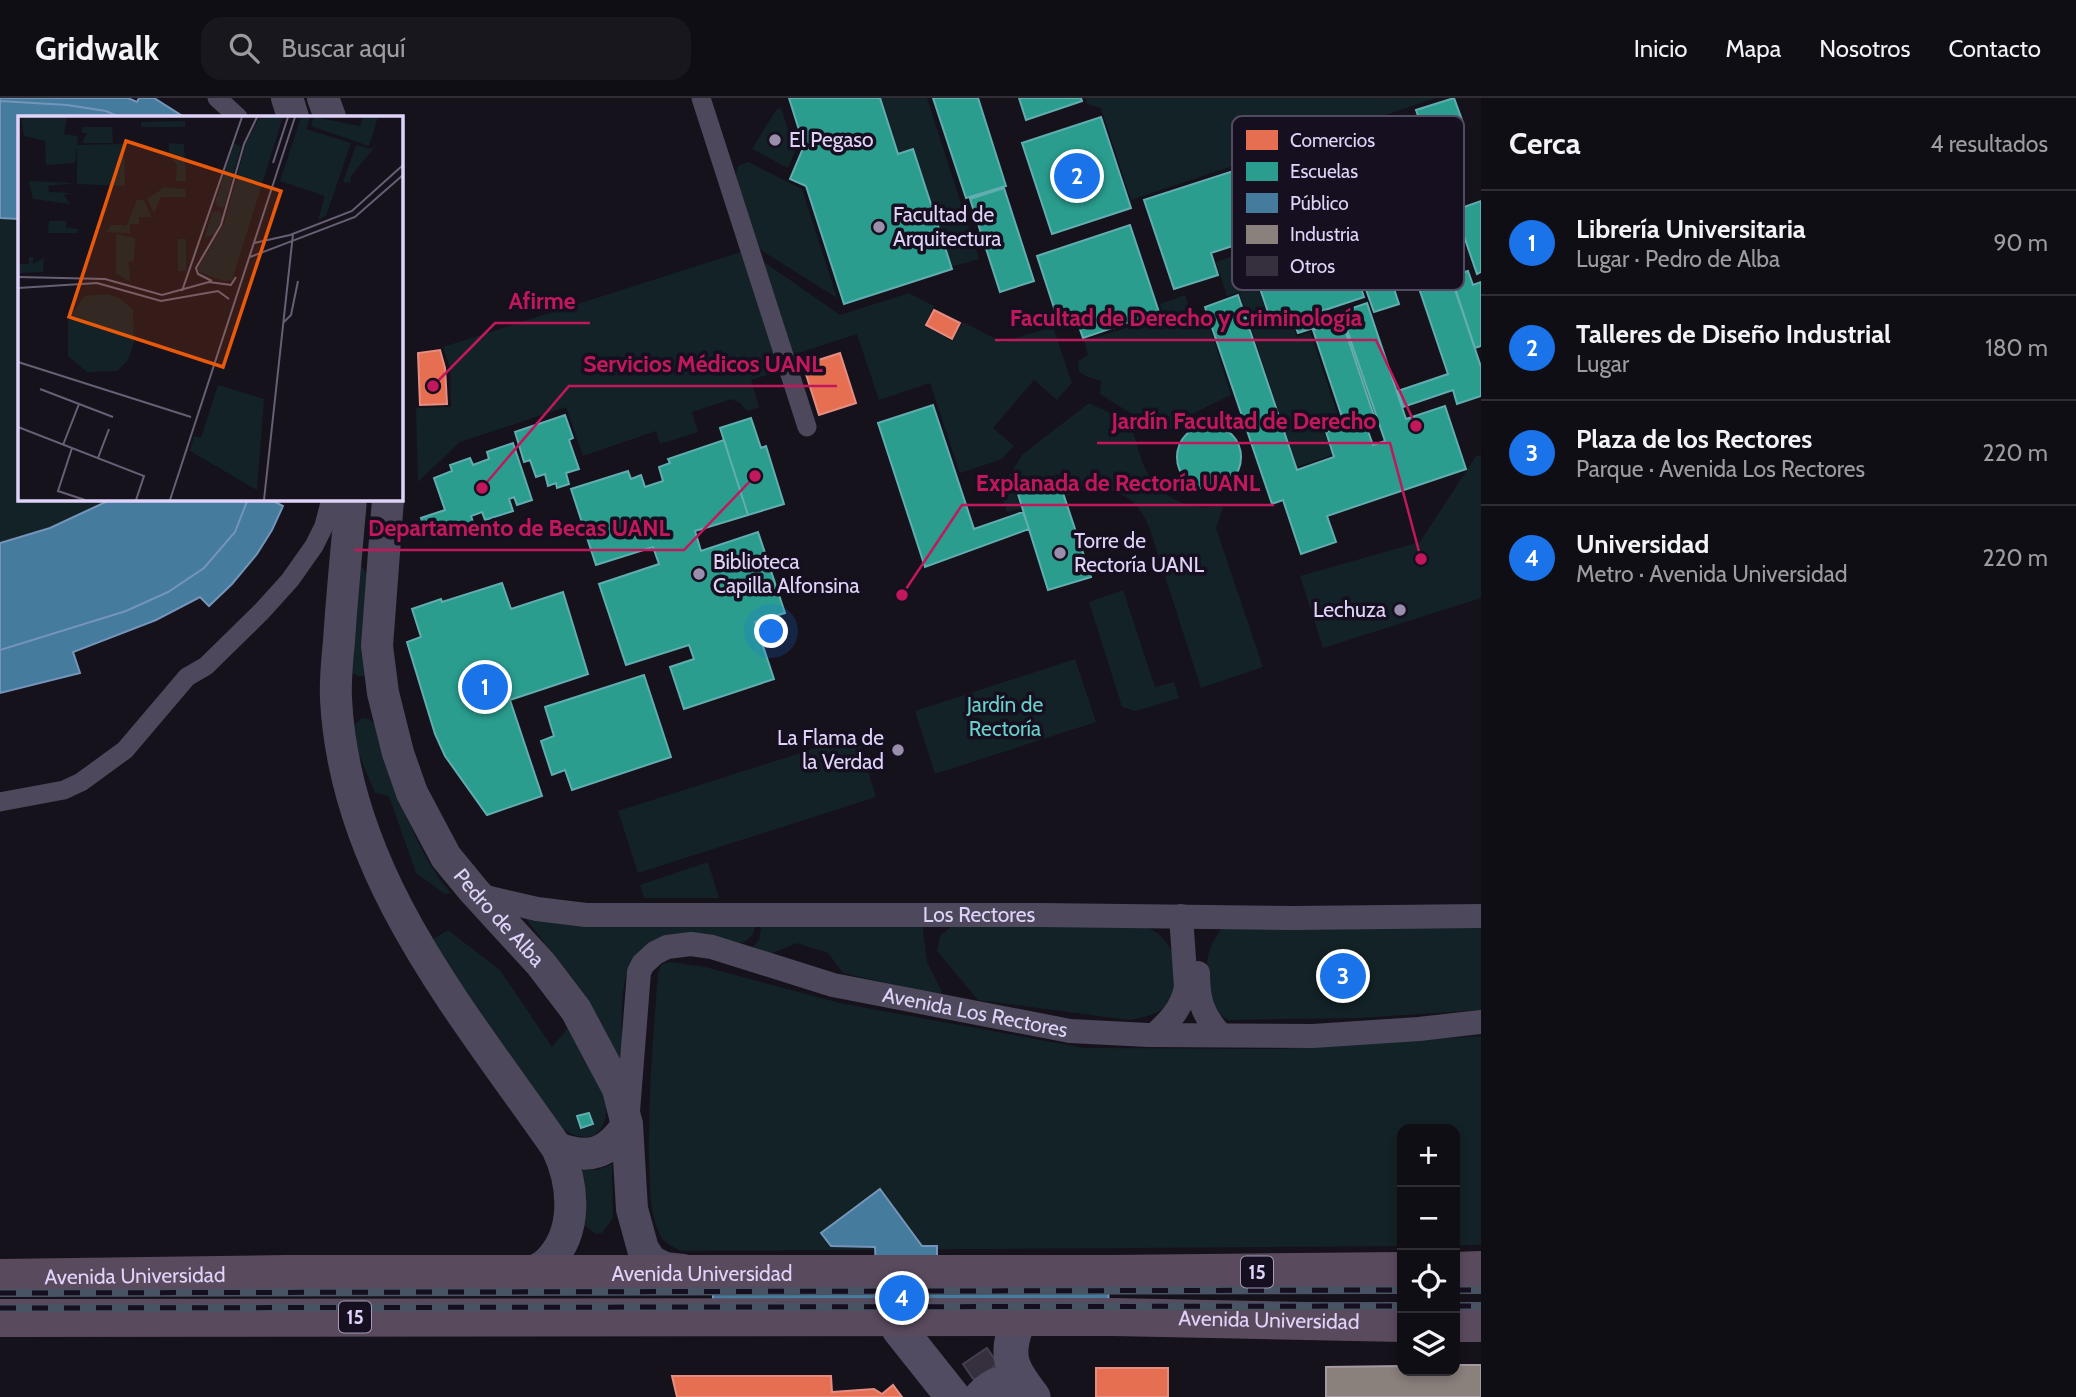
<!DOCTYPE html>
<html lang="es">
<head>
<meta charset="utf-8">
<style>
	:root { --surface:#100e15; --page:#19171e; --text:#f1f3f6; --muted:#9c9ca0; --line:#302e34; --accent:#1a73e8 }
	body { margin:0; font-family:Cabin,sans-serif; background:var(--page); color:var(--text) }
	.controls { position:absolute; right:21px; bottom:21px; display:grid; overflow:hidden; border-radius:14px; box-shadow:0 4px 10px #0003 }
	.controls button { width:63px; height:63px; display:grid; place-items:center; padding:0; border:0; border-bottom:2px solid var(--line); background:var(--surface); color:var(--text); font:35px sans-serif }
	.you { position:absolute; left:772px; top:534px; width:24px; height:24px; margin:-18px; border:5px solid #fff; border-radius:50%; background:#1a73e8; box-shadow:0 0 0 10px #1a73e833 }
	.badge { display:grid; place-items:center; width:46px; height:46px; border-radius:50%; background:var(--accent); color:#fff; font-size:23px; font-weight:700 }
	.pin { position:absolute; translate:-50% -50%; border:4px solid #fff; box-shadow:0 2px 7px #0006 }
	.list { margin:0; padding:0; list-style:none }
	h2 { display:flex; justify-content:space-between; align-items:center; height:91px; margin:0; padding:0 28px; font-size:30px }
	h2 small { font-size:23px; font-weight:400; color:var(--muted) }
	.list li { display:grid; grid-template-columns:46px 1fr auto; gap:21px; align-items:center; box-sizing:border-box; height:105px; padding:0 28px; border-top:2px solid var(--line) }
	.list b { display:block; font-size:26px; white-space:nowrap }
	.list p { margin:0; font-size:23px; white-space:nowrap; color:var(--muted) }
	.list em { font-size:23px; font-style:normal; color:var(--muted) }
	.icon { flex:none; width:38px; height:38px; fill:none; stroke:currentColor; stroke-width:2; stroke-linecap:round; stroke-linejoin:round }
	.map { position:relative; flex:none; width:1481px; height:1299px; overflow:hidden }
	header { display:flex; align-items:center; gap:42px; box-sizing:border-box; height:98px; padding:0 35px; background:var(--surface); border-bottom:2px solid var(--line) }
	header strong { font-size:33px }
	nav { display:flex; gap:38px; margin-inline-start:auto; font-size:24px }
	.search { width:490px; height:63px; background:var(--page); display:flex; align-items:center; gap:18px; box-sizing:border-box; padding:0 24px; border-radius:21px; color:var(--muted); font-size:26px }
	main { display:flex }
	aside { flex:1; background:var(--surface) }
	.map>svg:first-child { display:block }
</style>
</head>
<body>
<header>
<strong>Gridwalk</strong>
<div class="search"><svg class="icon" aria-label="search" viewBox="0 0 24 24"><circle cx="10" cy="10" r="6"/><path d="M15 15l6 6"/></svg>Buscar aquí</div>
<nav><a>Inicio</a><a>Mapa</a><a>Nosotros</a><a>Contacto</a></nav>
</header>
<main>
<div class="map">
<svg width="1481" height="1299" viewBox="0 0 1481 1299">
	<rect width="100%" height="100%" fill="#16121c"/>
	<path fill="#132226" d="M880,0H927L979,161L951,169L913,51L898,55Z
		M1086,0H1436L1131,102L1101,10L1087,6Z
		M0,3L106,13L119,19H19V401H248L235,434L0,552Z
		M781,10L795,53L788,70L752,51L776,12Z
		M748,64L802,91L837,200L756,149L734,84L738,68Z
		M744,153L782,272L751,282L759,309L747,313L740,305L731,301L692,314L698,334L660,346L656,333L583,358L566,309L460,344L418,384L416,310L451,309L450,270L443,249Z
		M1246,154L1270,226L1290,219L1297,239L1310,234L1341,327L1324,333L1332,357L1297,369L1239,194L1227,198L1216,164Z
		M757,159L840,217L909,195L934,208L924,228L952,243L963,224L1002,244L1053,229L1072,285L1057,302L1034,282L993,330L1014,348L1002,361L960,375L930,285L879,302L857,236L789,258Z
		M1185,197L1193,221L1206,217L1231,297L1194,315L1173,331L1160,329L1138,320L1100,296L1101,283L1088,279L1079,274L1078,263L1088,257L1084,243L1163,218L1160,206Z
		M1089,305C1103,312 1122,318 1131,332C1137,341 1138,353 1142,363C1154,396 1188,416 1221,407L1223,410L1216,430L1263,569L1201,590L1150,432C1135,391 1106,385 1067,398L1059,376L1014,390L1020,411L1007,414L1000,392L1023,356Z
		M1481,357V500L1323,550L1300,478L1420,444L1476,358Z
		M356,460L368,478L367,576L361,579L351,575Z
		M1123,492L1155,589L1174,584L1179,600L1136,613L1122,609L1089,504Z
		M1075,561L1096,624L935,676L915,613Z
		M362,620L369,621L375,626C395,683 411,749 451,795L445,796L416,775L389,698L375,695L361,661L356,656L353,628Z
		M857,637L876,699L638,775L618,713Z
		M708,764L719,800H644L640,787Z
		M528,818L755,824C755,834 753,840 743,844L631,864C618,893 623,929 622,960L620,961L589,903L526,821Z
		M762,824H922L927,864L942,894L939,897L843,875L828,855L797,845L768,857L753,849L759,842Z
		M954,826L1142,828C1172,836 1185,872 1172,900C1164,915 1145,920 1129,922L978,902L937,853L940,838Z
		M1481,828V912L1360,920L1229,922L1215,914C1207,880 1199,860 1222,830Z
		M448,832L500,872L552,949L568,930C584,952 606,978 606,1007C608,1043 579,1048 557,1025L430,843Z
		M670,864L705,869L840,905L1084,950L1280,951L1481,938V1147H1455V1031H1402V1148L681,1153C673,1149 664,1145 660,1137C649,1114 650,1088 649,1063C648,1001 653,939 658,876L661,867Z
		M612,1066L613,1120L602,1135L596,1136L584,1127L582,1070L598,1072Z"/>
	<path fill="#e76f51" stroke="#e58d83" stroke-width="2" d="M934,212L960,225L952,241L926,227Z
		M440,252L445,270L447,306L420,307L418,255Z
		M840,255L856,305L819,317L803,267Z
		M1096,1270H1168V1299H1096Z
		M672,1278H831L832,1294L874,1291L882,1296L893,1287L902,1299H677Z"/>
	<path fill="#2a9d8f" stroke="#61adaf" stroke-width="2" d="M789,0H880L898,56L913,51L952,171L844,206L806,88L790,81L804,48Z
		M933,0H978L1006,88L966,100Z
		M1019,0H1081L1082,3L1026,22Z
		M1454,0L1462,22L1424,35L1416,12Z
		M1403,18L1425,85L1381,100L1389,125L1364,133L1356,108L1211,155L1218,177L1174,191L1144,102Z
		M1101,19L1131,110L1052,136L1022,45Z
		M1004,90L1034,183L1000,194L970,101Z
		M1481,103V174L1477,176L1455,112Z
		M1430,117L1481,269V298L1457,306L1453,292L1403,309L1398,293L1448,276L1398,128Z
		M1339,124L1364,199L1322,213L1326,226L1298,235L1291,217L1271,223L1248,155Z
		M1130,127L1159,214L1083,240L1075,217L1058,222L1037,158Z
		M1384,160L1399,206L1374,214L1358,169Z
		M1468,173L1473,187L1481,184V248L1475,250L1451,178Z
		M1238,197L1297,372L1334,359L1326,334L1364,322L1373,347L1385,343L1341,214L1367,205L1406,321L1445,308L1466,371L1327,418L1336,444L1301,456L1283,402L1272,406L1205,209Z
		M1342,223L1374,318L1345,328L1313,232Z
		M933,307L974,431L1023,414L1029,431L925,469L878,325Z
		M565,317L573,340L569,342L579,371L566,375L569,386L557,390L556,385L548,388L545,376L536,379L530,362L524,364L515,334Z
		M751,320L761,350L766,348L784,406L748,417L720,330Z
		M1177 359a32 32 0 1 1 64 0a32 32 0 1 1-64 0Z
		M724,342L748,417L695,433L701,453L758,434L785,515L755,524L774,581L684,611L670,569L694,561L689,547L626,567L599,486L659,466L653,449L596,467L571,391L628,373L631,381L641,377L645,389L663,383L659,369L670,365L668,361Z
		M513,345L532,402L517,407L514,399L509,401L513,413L485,422L482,414L471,418L474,427L449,436L447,431L427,438L421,420L445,412L434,380L452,373L450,367L470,360L473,367L489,361L487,354Z
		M1058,380L1091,479L1048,492L1017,393Z
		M502,485L511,511L563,494L588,576L510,602L542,698L487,717L445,658L435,636L407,544L421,539L412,511L441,501L442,504Z
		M644,577L671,659L572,692L565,672L552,677L541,643L554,638L545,609Z
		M589,1015L593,1026L581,1030L577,1018Z"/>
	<path fill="#457b9d" stroke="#7495b9" stroke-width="2" d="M0,0H128L137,4L139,0H154L184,19H119L106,13L67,7L0,3Z
		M0,3L67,7L106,13L119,19H19V121L0,120Z
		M112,401H248L235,434L204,470L168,494L126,513L0,552V445L50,430Z
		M248,401H274L273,403L283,408L272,432L257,456L232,486L209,508L200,499L156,522L73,554L80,575L0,595V552L126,513L168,494L204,470L235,434Z
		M880,1091L922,1148H937V1173H1108L1109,1229L713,1230V1172L876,1171L875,1149L831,1148L821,1135Z"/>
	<path fill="#8a817c" stroke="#a49aa2" stroke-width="2" d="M1455,1267H1481V1299H1326V1269L1402,1268V1273H1455Z"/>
	<path fill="#36303e" stroke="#443e4f" stroke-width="2" d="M987,1250L998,1266L974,1282L963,1266Z"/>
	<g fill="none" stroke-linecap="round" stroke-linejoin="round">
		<path stroke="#4d485b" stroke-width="19" d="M217,0L238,19
			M701,0L807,329
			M0,704L64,692L81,684L125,652L187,579L206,568L262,513L290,482L314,448L324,428L331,401"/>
		<g stroke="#4d485b" stroke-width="24">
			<path id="s1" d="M477,797L537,811L586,817H1039L1293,820L1481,818"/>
			<path d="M1198,875C1198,901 1202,917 1221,937"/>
			<path d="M1154,937C1170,923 1182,910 1186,889L1181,818"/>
			<path id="s2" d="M628,1013L639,874L643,866L655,855L667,849L691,846L712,849L833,887L1070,933L1148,937L1313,938L1419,931L1481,924"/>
		</g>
		<g stroke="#4d485b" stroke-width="32">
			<path d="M287,0L293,19"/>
			<path d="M323,0L330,19"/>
			<path d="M351,401C347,448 342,496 339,543C337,563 335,582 336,601C345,777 461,912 557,1050C574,1086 579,1136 546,1166C541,1170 533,1173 527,1177"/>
			<path id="s3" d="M388,401L377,548L383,595L398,655L412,695L446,759L474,793L541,866L576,912L618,991L627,1027L632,1111L643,1151L651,1163L665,1170L683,1172"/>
			<path d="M557,1050C589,1062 608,1056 627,1027"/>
		</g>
		<path stroke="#524c62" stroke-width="35" d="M1016,1229C1004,1261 1014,1274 1033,1299
			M899,1231L953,1299
			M981,1299C993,1286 1004,1283 1022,1284"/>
		<g stroke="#594a5d" stroke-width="38">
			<path d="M1455,1173L1481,1172"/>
			<path id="s4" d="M0,1180L286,1176H1112L1402,1173"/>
			<path id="s5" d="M0,1220L1113,1219L1402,1225"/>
			<path d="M1455,1225H1481"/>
		</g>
		<g stroke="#485363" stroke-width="8">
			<path id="rail" d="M1455,1192H1481
				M0,1195L1402,1192
				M1455,1208H1481
				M0,1210L1402,1208"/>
		</g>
		<use href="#rail" stroke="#150f1f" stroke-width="5" stroke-dasharray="16" stroke-linecap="butt"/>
	</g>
	<g fill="#998fac" stroke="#150f1f" stroke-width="2.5">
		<circle cx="775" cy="42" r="7"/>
		<circle cx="879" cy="129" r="7"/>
		<circle cx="1060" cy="455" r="7"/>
		<circle cx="699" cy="476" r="7"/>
		<circle cx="1400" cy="512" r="7"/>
		<circle cx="898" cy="652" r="7"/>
	</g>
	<g text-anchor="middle" stroke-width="7" stroke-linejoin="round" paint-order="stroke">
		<g fill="#150f1f" stroke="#a398b8" stroke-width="2">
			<rect x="1241" y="1158.5" width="32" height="31" rx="5"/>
			<rect x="339" y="1203.5" width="32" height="31" rx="5"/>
		</g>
		<g font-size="19" font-weight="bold" fill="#e0d3f9">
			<text x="1257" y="1181">15</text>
			<text x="355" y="1226">15</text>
		</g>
		<g font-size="21" fill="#e0d3f9" stroke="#150f1f" text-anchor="start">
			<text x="789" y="49">El Pegaso</text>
			<text x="893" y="124">Facultad de<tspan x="893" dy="24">Arquitectura</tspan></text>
			<text x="1074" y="450">Torre de<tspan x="1074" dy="24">Rectoría UANL</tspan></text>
			<text x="713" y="471">Biblioteca<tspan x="713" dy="24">Capilla Alfonsina</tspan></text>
			<text x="1386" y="519" text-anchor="end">Lechuza</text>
			<text x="884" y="647" text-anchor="end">La Flama de<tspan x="884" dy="24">la Verdad</tspan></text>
		</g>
		<g font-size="21" fill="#69d0cc" stroke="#150f1f">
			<text x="1005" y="614">Jardín de<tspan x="1005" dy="24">Rectoría</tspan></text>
		</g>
		<g font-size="21" fill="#e0d3f9" stroke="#150f1f">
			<text dy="7" stroke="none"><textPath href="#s1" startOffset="504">Los Rectores</textPath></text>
			<text dy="7" stroke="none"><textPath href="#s3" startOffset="452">Pedro de Alba</textPath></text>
			<text dy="7" stroke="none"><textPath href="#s2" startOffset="495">Avenida Los Rectores</textPath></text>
			<text dy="7" stroke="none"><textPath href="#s4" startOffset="702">Avenida Universidad</textPath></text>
			<text dy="7" stroke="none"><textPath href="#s4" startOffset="135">Avenida Universidad</textPath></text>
			<text dy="7" stroke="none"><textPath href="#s5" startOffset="1269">Avenida Universidad</textPath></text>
		</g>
	</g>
	<g transform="translate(18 18)">
		<rect width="385" height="385" fill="#16121c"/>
		<path d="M3,1H49L46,18L60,20L57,47L28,49L27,25L6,20ZM242,1H265L214,164L206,165L181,156L180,152L206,108L228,27ZM283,1H292L288,13L333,27L308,100L300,104L307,80L262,65ZM296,1L342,10L345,1H360L351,30L293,10ZM167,5V11H123V6ZM64,11H94L95,27H64L69,17H64ZM151,27L166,28L168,65H158L159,49L151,39ZM216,27L223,31L206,92L201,91L197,87ZM360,27L333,60L332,67L325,66L338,29L353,33ZM106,28L107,70L59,68V29ZM11,65L57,67L30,70L31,76L53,77L46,79L52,88L15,83ZM147,71L167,73L168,81H143L136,97L129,83ZM119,84H126L133,101H121V108H112V117L88,116L93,109H107L100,116L109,109ZM202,95L204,102L196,119L187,121L194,96ZM31,105H48V112L60,113V117H30ZM98,118L117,122L116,145L110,146L113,166L98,158ZM160,123H168V155H160ZM11,141H15V148L26,142L25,156L0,157V148H11ZM89,178L103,183L115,194L116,226L110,244L99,255L69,256L50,240V205L66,180ZM200,269L246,283L239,374L172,335L176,320L183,322Z" fill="#132226"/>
		<path fill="none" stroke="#675f74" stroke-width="2" d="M255,47L270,1M236,127L272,119L334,95L385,49M232,141L337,101L385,59M0,161L87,163L144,179L191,166L213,169L218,161M194,165L180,158L178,152L203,109L226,28L239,1M0,172L79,167L143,185L200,175L211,183M164,175L224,1M266,206L273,199L280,165M0,246L173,301M22,273L95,301M0,311L126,360L118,384M45,329L61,288M54,332L40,375L67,384M80,342L91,313M152,384L277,1M246,384L275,118"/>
		<path fill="#e8590c" fill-opacity="0.15" stroke="#e8590c" stroke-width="3.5" d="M108,25L263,75L205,251L51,201Z"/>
		<rect width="385" height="385" fill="none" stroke="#e0d3f9" stroke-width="3.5"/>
	</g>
	<rect x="1232" y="18" width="232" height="174" rx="10" fill="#150f1f" stroke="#524a60" stroke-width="2"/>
	<rect x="1246" y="32" width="32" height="20" fill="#e76f51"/>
	<rect x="1246" y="64" width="32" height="19" fill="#2a9d8f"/>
	<rect x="1246" y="95" width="32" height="20" fill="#457b9d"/>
	<rect x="1246" y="127" width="32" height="19" fill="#8a817c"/>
	<rect x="1246" y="158" width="32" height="20" fill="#36303e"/>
	<g font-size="19" fill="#e0d3f9">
		<text x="1290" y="49">Comercios</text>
		<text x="1290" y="80">Escuelas</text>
		<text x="1290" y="112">Público</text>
		<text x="1290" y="143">Industria</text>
		<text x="1290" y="175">Otros</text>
	</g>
	<path fill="none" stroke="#c2185b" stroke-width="2.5" d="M433 288L495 225H590M1416 328L1376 242H995M482 390L569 288H837M1421 461L1390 345H1097M902 497L962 407H1274M755 378L684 452H354"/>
	<g fill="#c2185b" stroke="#150f1f" stroke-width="2.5">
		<circle cx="433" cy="288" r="7"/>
		<circle cx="1416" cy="328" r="7"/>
		<circle cx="482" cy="390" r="7"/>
		<circle cx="1421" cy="461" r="7"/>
		<circle cx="902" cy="497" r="7"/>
		<circle cx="755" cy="378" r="7"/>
	</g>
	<g font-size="23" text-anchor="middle" font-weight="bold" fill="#c2185b" stroke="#150f1f" stroke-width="7" stroke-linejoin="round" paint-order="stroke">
		<text x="542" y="211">Afirme</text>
		<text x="1186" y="228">Facultad de Derecho y Criminología</text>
		<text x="703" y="274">Servicios Médicos UANL</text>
		<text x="1244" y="331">Jardín Facultad de Derecho</text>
		<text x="1118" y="393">Explanada de Rectoría UANL</text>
		<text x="519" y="438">Departamento de Becas UANL</text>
	</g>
</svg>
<div class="controls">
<button>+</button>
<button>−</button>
<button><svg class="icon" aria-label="locate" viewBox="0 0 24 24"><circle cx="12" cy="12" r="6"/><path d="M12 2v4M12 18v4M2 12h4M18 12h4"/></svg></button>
<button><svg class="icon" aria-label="layers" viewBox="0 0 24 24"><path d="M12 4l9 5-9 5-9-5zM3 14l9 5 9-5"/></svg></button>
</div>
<div class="you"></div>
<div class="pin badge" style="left:485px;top:589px">1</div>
<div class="pin badge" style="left:1077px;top:78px">2</div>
<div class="pin badge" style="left:1343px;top:878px">3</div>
<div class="pin badge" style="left:902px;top:1200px">4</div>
</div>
<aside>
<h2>Cerca<small>4 resultados</small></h2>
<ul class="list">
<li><span class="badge">1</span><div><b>Librería Universitaria</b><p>Lugar · Pedro de Alba</p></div><em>90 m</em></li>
<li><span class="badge">2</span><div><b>Talleres de Diseño Industrial</b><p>Lugar</p></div><em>180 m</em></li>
<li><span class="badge">3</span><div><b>Plaza de los Rectores</b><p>Parque · Avenida Los Rectores</p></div><em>220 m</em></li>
<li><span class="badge">4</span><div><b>Universidad</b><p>Metro · Avenida Universidad</p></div><em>220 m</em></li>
</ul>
</aside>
</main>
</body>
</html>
